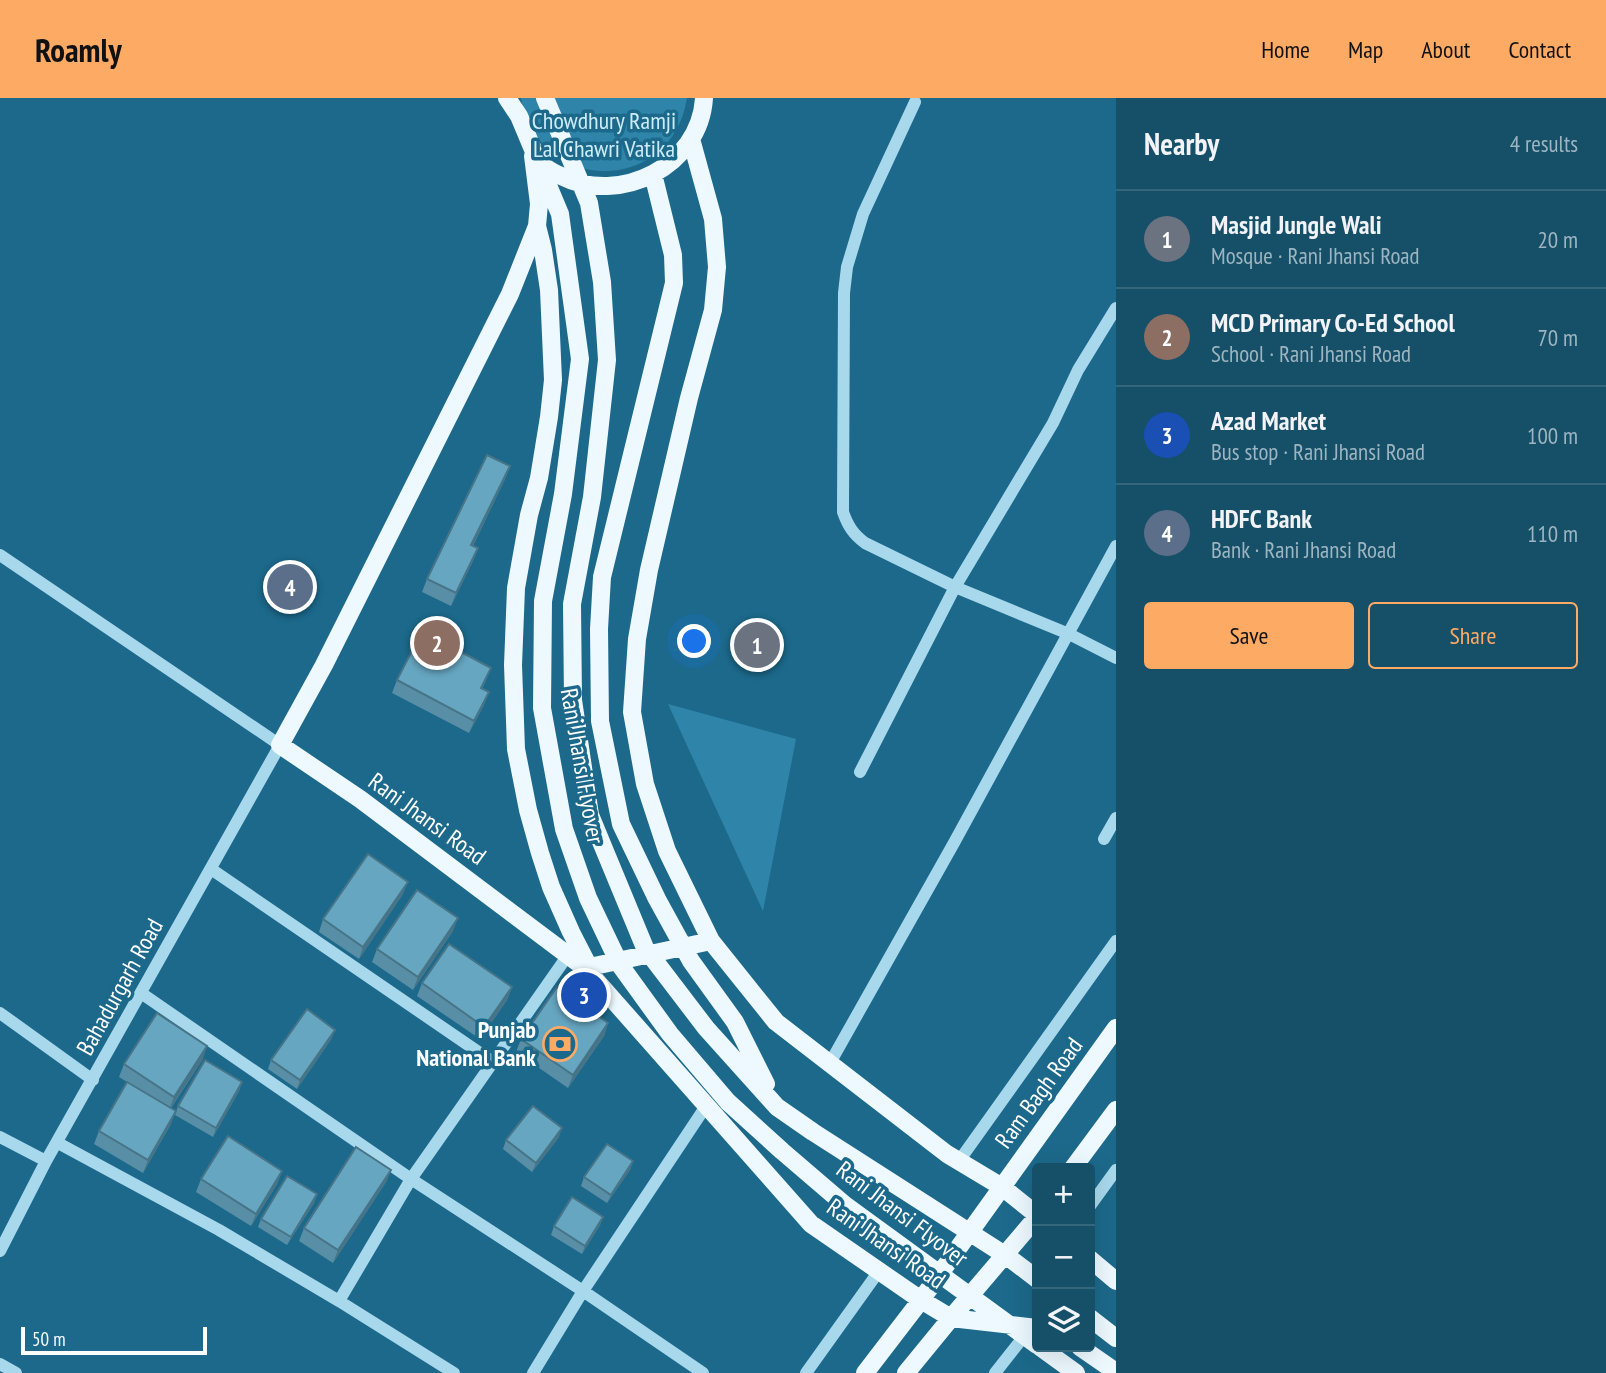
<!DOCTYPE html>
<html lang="en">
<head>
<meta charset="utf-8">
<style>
	:root { --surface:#154f68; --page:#1e566e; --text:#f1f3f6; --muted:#9db5c0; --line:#34667c; --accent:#fdaa65 }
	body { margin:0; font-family:"PT Sans Narrow",sans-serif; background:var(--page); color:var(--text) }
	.controls { position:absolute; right:21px; bottom:21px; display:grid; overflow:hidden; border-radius:7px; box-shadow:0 7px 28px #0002 }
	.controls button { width:63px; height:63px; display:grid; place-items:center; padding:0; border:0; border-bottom:2px solid var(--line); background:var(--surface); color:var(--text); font:35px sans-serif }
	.scale { position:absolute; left:21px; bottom:18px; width:186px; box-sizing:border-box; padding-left:7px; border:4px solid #fff; border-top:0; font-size:19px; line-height:24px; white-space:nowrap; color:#fff; -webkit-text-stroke:5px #1c698b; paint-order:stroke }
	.you { position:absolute; left:695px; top:544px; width:24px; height:24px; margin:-18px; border:5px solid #fff; border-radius:50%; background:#1a73e8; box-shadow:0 0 0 10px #1a73e833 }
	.badge { display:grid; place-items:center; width:46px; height:46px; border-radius:50%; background:var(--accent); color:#fff; font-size:23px; font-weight:700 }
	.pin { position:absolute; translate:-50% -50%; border:4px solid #fff; box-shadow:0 2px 7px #0006 }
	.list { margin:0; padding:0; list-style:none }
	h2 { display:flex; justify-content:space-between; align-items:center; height:91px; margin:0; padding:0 28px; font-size:30px }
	h2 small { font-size:23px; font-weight:400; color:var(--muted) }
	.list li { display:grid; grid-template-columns:46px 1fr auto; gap:21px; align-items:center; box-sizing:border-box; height:98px; padding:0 28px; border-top:2px solid var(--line) }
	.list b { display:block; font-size:26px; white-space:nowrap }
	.list p { margin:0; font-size:23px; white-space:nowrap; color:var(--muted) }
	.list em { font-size:23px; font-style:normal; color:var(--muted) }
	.actions { display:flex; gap:14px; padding:21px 28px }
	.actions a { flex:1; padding:16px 0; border:2px solid var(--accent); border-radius:7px; text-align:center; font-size:24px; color:var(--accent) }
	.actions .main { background:var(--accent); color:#111 }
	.icon { flex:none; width:38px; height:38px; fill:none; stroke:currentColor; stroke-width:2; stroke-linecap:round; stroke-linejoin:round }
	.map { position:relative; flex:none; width:1116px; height:1275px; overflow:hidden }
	header { display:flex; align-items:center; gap:42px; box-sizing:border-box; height:98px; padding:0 35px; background:var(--accent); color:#111 }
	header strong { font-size:33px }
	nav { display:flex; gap:38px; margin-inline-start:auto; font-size:24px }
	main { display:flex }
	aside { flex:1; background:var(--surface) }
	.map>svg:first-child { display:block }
</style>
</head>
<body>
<header>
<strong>Roamly</strong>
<nav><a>Home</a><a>Map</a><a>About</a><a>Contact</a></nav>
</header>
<main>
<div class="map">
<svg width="1116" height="1275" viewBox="0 0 1116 1275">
	<rect width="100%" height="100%" fill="#1c698b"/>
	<path fill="#2f85a9" d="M521,0H687C672,97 539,98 521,0Z
		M668,606L796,641L763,813Z"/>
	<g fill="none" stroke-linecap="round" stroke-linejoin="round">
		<path stroke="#a8d8ec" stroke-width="12" d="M915,4L863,116L847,169L844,195L843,414C848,428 853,436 865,445L955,489L1069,536L1116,560
			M0,457L280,647L46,1063L0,1153
			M860,674L955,489L1053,325L1078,272L1116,210
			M1104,741L1116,720
			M211,771L493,964
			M141,895L411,1081L583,1193L703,1275
			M0,915L93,982
			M830,965L955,743L1116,448
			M0,1039L46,1063
			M58,1045L219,1132L339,1203L454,1275
			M959,1063L1116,843
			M1090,1108L1116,1072
			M339,1203L411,1081L568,857
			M0,1266L16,1275
			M533,1275L583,1193L706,1008
			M806,1275L879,1173
			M995,1275L1029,1232"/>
		<path stroke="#edf9ff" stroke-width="18" d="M507,0L519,18L560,116L580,261L563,396L543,503L542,610L564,731L588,800L620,867L670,936L728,1004L782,1053L845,1107L1037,1247
			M545,0L589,105L602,184L607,262L592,399L572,506L573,602L590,717L645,850L706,930L777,1009L813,1034L1008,1159L1037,1181
			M691,41L713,121L717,169L713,212L689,300L649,472L637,541L632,614L645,686L667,753L711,843L776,924L947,1056L1002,1089L1037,1117
			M533,58L539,106L537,128L510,196L324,567L280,647L360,701L585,870L811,1126L921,1202L951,1220L1037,1230
			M538,63C545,70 552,74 561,78C620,108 700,68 704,0
			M653,76L673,157L674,185L602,479L599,531L600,623L621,726L657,801L691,863L735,924L766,986
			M537,128L543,152L549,192L553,282L549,319L539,380L529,417L516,490L513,567L516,651L528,712L540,755L551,789L571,834L589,869
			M585,870L711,843
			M1073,1070L1116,1012
			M1090,1161L1116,1183
			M1090,1220L1116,1240
			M1040,1249L1076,1275
			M1080,1249L1116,1274
			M865,1275L921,1202L1116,930
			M906,1275L951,1220L1037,1119"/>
	</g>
	<path fill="#588fa6" d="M510,368L505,381L473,448L478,450L473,463L451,508L422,494L427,481Z
		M397,582H486L482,591L484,607L469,635L392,595Z
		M403,796L359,861L319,834L323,821Z
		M453,833L413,892L372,864L377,851Z
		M422,885L512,889L507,902L480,941L417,898Z
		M608,925L604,938L568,990L516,954L521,941Z
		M332,940L297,991L268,971L271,962Z
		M203,961L171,1010V1026L143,1075L94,1046L99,1033L132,987L119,979L124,966Z
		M242,984L239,993L213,1039L175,1017L178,1008Z
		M559,1039L532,1074L503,1051L506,1042Z
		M633,1063L630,1072L607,1105L581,1088L584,1079Z
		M391,1072L386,1084L333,1165L299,1143L304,1130Z
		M282,1073L277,1086L251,1128L196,1094L201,1081Z
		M317,1096L314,1105L287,1147L258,1129L261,1121Z
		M603,1119L600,1127L582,1156L551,1137L554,1128Z"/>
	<path fill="#477487" d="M510,368L505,381L467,460L471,447Z
		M478,450L473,463L451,508L456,495Z
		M491,570L486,582L476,603L481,590Z
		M489,594L484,607L469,635L474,623Z
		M408,784L403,796L359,861L363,849Z
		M458,820L453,833L413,892L418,879Z
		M512,889L507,902L480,941L484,929Z
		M608,925L604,938L568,990L573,977Z
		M335,932L332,940L297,991L300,982Z
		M207,948L203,961L169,1012L174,999Z
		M242,984L239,993L213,1039L216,1030Z
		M176,1013L171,1026L143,1075L148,1062Z
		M562,1030L559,1039L532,1074L536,1065Z
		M633,1063L630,1072L607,1105L611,1097Z
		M391,1072L386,1084L333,1165L338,1152Z
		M282,1073L277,1086L251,1128L256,1116Z
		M317,1096L314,1105L287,1147L291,1139Z
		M603,1119L600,1127L582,1156L585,1148Z"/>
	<path fill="#66a6c1" stroke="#477487" stroke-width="2" d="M487,357L510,368L471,447L478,450L456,495L427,481Z
		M422,533L491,570L481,590L489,594L474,623L397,582Z
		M368,756L408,784L363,849L323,821Z
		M417,792L458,820L418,879L377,851Z
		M449,846L512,889L484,929L422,885Z
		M557,889L608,925L573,977L521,941Z
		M307,911L335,932L300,982L271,962Z
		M157,915L207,948L174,999L124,966Z
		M205,962L242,984L216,1030L178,1008Z
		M127,984L176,1013L148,1062L99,1033Z
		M533,1008L562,1030L536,1065L506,1042Z
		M228,1038L282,1073L256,1116L201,1081Z
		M607,1046L633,1063L611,1097L584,1079Z
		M356,1049L391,1072L338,1152L304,1130Z
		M287,1078L317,1096L291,1139L261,1121Z
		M572,1099L603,1119L585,1148L554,1128Z"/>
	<defs>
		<g id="bank-ring" transform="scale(1.75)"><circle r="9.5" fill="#1c698b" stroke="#fdaa65" stroke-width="1.5"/><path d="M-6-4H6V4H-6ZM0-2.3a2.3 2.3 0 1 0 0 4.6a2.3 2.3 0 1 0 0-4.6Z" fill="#fdaa65"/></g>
	</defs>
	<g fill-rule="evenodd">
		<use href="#bank-ring" x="560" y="946"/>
	</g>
	<g text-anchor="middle" stroke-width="7" stroke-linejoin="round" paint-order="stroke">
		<g font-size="24" fill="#cdecf9" stroke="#1c698b">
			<text x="604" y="31">Chowdhury Ramji<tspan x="604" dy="28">Lal Chawri Vatika</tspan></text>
		</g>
		<g font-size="24" fill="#fff" stroke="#1c698b">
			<text transform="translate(582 668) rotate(80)" y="8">Rani Jhansi Flyover</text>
			<text transform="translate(427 721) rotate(36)" y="8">Rani Jhansi Road</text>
			<text transform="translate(120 889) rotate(-61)" y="8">Bahadurgarh Road</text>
			<text transform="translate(1039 995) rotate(-54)" y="8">Ram Bagh Road</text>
			<text transform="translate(902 1116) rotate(37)" y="8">Rani Jhansi Flyover</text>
			<text transform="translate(886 1146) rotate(35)" y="8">Rani Jhansi Road</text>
		</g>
		<g font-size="24" font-weight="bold" fill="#fff" stroke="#1c698b" text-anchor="end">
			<text x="536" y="940">Punjab<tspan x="536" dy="28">National Bank</tspan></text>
		</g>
	</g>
</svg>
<div class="controls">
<button>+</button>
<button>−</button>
<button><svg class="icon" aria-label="layers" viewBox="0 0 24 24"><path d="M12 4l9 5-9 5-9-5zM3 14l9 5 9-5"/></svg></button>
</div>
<div class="scale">50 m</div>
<div class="you"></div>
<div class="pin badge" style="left:757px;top:547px;background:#6b7280">1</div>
<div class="pin badge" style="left:437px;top:545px;background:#8d6e63">2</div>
<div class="pin badge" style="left:584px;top:897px;background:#1a4fb4">3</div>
<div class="pin badge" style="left:290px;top:489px;background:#5c6f8a">4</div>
</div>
<aside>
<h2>Nearby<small>4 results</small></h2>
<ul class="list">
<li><span class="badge" style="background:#6b7280">1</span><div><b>Masjid Jungle Wali</b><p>Mosque · Rani Jhansi Road</p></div><em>20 m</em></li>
<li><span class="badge" style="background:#8d6e63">2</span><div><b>MCD Primary Co-Ed School</b><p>School · Rani Jhansi Road</p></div><em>70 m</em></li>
<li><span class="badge" style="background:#1a4fb4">3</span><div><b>Azad Market</b><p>Bus stop · Rani Jhansi Road</p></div><em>100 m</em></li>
<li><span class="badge" style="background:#5c6f8a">4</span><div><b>HDFC Bank</b><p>Bank · Rani Jhansi Road</p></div><em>110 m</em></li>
</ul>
<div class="actions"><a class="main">Save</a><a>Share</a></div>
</aside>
</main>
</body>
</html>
